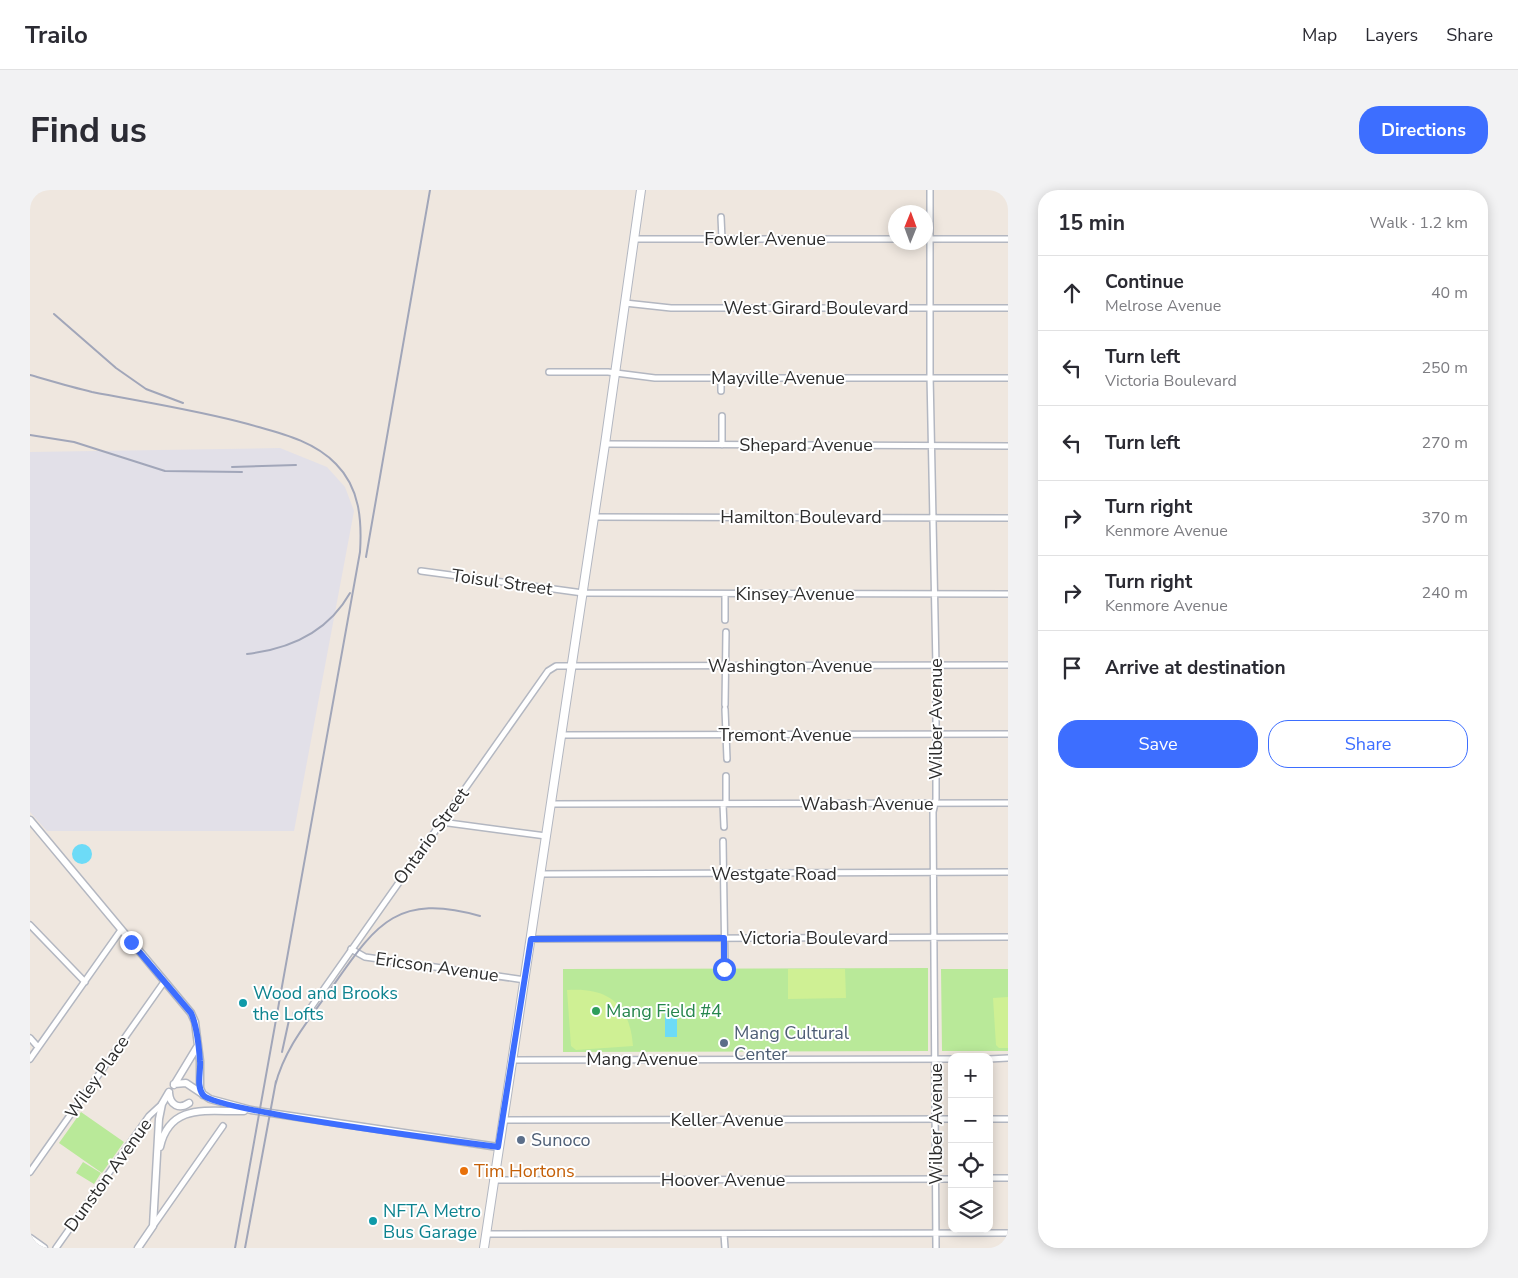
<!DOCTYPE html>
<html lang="en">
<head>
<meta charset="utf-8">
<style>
	:root { --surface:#fff; --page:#f2f2f3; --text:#2b2b33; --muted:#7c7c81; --line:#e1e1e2; --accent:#3d6eff }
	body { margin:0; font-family:"Nunito Sans",sans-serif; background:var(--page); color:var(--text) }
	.controls { position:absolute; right:15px; bottom:15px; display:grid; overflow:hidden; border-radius:10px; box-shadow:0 2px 12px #0003 }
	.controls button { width:45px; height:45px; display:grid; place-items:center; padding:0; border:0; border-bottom:1px solid var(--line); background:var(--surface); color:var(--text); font:25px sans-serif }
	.compass { position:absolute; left:858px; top:15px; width:45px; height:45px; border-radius:50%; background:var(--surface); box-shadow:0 2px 12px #0003; rotate:1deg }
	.stop { position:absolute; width:15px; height:15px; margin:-11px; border:4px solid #3d6eff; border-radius:50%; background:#fff }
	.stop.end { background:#3d6eff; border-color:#fff; box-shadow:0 1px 5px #0008 }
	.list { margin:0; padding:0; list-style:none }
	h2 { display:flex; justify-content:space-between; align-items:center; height:65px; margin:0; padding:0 20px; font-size:21px }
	h2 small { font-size:16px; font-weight:400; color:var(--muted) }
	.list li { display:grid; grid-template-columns:32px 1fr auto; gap:15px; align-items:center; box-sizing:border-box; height:75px; padding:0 20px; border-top:1px solid var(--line) }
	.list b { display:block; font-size:19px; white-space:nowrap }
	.list p { margin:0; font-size:16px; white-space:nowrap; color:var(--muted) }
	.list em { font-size:16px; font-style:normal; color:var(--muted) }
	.actions { display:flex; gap:10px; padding:15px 20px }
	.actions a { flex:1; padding:11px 0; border:1px solid var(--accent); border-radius:20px; text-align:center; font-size:18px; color:var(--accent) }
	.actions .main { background:var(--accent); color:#fff }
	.icon { flex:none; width:28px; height:28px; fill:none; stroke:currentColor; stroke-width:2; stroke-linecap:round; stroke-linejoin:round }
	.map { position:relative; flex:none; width:978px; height:1058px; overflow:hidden; border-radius:20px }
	header { display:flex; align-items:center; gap:30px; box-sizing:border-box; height:70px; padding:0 25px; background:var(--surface); border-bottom:1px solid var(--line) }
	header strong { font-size:24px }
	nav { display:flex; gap:28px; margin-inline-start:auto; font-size:18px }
	.intro { display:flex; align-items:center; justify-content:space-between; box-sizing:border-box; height:120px; padding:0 30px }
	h1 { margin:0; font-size:35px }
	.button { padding:12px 22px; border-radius:20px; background:var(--accent); color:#fff; font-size:18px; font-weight:700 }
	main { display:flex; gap:30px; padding:0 30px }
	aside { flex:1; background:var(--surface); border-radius:20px; box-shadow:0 2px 12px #0003 }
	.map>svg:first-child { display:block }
</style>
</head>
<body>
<header>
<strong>Trailo</strong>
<nav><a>Map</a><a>Layers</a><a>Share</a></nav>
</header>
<div class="intro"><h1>Find us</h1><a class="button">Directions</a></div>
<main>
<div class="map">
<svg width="978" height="1058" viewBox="0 0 978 1058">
	<rect width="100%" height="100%" fill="#efe7df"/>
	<path fill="#e2e0e8" d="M250,258L297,277L315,297L324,321L264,641H17L0,622V262Z"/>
	<path fill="#b9e999" d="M898,778V861L533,862V779Z
		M911,779H978V861H912Z
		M51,922L94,952L72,983L29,953Z
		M53,972L71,983L64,994L46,983Z"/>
	<path fill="#cff094" d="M758,779H815L816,808L758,809Z
		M537,800C578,797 600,814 603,856L546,860L541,856Z
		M978,807V858H969L966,855L963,808Z"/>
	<path fill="#6ddbf7" d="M42 664a10 10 0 1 1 20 0a10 10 0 1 1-20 0Z
		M635,822H647V847H635Z"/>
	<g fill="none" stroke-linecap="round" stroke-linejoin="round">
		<g stroke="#b3b7c1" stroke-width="8">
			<path id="minor" d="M900,0V185L906,476V609L903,622L906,1058
				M691,27L692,49
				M604,49H866
				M896,49H978
				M595,113L641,118H978
				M519,182H578L625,188H978
				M691,188V201
				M692,226V255
				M575,254L978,256
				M564,327L978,328
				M391,381L553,403L978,404
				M695,430V404
				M695,515L696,442
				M695,519L697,569
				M531,545L978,544
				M521,614L978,613
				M693,614L694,637
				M696,614V586
				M411,632L516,646
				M693,651L695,779
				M510,684L978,682
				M0,735L55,792
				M501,749L978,747
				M321,759L335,767L495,790
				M266,825L277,823L518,481L526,476L978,475
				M0,848L8,857
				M0,869L91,740
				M959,869L978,868
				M482,870L922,869
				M959,929H978
				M473,930L922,929
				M0,982L134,792
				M959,988H978
				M463,990L922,989
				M123,1036L193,936
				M456,1044L978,1043
				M694,1044L695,1058
				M26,1058L119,926L132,914"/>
		</g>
		<g stroke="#b3b7c1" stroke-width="9">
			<path id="tertiary" d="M0,630L161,823L165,832L170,871V898L173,905
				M144,894L156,893L180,909L221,920L468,957
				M144,895L167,857
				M139,903C140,915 149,920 159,913
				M130,957C140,912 179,922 214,921
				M0,1048L14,1058
				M108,1058L123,1036L129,929L132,914L139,902"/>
		</g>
		<g stroke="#b3b7c1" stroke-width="10">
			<path id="secondary" d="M454,1058L575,254L611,0"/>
		</g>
		<use href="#minor" stroke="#fff" stroke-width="5"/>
		<use href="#tertiary" stroke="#fff" stroke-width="6"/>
		<use href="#secondary" stroke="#fff" stroke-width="8"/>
		<path stroke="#a1a6b9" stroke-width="2" d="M24,124L86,178L116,199L153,213
			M0,185C21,191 41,197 62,202C114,212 166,220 218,234C249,243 283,250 306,274C330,298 332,331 330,362L205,1058
			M0,245L44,252L135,281L212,282
			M202,277L266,275
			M336,367L400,0
			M217,464C260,459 298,442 320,403
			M252,862L259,830
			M245,896C254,861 274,836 295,807C342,742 360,700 450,726
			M215,1058L246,891"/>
	</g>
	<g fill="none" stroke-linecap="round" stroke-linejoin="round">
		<path stroke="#3d6eff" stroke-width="6" d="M101,752L161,823C167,836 169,857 170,871C171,881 166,896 173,905C187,921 430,952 468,957L501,749L694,748V779"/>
	</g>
	<g fill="#0f9aa8" stroke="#fff" stroke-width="2">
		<circle cx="213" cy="813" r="5"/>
		<circle cx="343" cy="1031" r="5"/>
	</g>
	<circle fill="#2e9e5b" stroke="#fff" stroke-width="2" cx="566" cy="821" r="5"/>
	<g fill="#5c6f8a" stroke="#fff" stroke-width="2">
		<circle cx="694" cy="853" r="5"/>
		<circle cx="491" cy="950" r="5"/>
	</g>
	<circle fill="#e8710a" stroke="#fff" stroke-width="2" cx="434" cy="981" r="5"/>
	<g text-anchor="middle" stroke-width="4" stroke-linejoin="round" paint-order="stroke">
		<g font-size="18" fill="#2d2d2d" stroke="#fff">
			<text x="735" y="55">Fowler Avenue</text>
			<text x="786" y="124">West Girard Boulevard</text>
			<text x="748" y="194">Mayville Avenue</text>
			<text x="776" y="261">Shepard Avenue</text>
			<text x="771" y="333">Hamilton Boulevard</text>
			<text transform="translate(472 392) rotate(8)" y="6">Toisul Street</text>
			<text x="765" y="410">Kinsey Avenue</text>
			<text x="760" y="482">Washington Avenue</text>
			<text transform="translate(906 529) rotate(-90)" y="6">Wilber Avenue</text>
			<text x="755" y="551">Tremont Avenue</text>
			<text x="837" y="620">Wabash Avenue</text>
			<text transform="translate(401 646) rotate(-54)" y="6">Ontario Street</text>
			<text x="744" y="690">Westgate Road</text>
			<text x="784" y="754">Victoria Boulevard</text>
			<text transform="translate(407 777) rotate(8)" y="6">Ericson Avenue</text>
			<text x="612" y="875">Mang Avenue</text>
			<text transform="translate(67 887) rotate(-55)" y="6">Wiley Place</text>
			<text x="697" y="936">Keller Avenue</text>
			<text transform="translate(906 934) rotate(-90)" y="6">Wilber Avenue</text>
			<text transform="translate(78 985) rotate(-54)" y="6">Dunston Avenue</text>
			<text x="693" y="996">Hoover Avenue</text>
		</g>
		<g font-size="18" fill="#0d838f" stroke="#fff" text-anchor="start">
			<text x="223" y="809">Wood and Brooks<tspan x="223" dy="21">the Lofts</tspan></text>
			<text x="353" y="1027">NFTA Metro<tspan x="353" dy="21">Bus Garage</tspan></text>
		</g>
		<g font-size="18" fill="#27864d" stroke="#fff" text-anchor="start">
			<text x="576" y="827">Mang Field #4</text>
		</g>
		<g font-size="18" fill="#4e5e75" stroke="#fff" text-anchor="start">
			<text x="704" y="849">Mang Cultural<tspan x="704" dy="21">Center</tspan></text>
			<text x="501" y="956">Sunoco</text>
		</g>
		<g font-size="18" fill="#c56008" stroke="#fff" text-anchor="start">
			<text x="444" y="987">Tim Hortons</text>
		</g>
	</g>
</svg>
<div class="controls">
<button>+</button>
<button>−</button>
<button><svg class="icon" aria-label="locate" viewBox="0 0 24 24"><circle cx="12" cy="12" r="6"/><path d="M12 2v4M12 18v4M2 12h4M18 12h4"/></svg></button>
<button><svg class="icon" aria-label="layers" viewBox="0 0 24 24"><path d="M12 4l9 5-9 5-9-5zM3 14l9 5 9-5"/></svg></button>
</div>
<svg class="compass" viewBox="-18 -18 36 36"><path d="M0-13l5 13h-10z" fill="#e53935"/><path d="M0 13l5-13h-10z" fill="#7c7c81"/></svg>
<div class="stop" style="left:694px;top:779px"></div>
<div class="stop end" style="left:101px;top:752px"></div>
</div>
<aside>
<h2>15 min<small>Walk · 1.2 km</small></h2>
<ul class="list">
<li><svg class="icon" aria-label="ahead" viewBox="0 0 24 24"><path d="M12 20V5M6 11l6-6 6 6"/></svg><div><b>Continue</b><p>Melrose Avenue</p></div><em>40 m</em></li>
<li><svg class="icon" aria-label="left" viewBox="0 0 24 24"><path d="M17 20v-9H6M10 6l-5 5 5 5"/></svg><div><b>Turn left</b><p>Victoria Boulevard</p></div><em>250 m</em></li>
<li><svg class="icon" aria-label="left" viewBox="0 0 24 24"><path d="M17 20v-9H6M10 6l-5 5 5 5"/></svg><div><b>Turn left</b></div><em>270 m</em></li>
<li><svg class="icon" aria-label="right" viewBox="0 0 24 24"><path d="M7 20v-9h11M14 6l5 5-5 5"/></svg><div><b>Turn right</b><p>Kenmore Avenue</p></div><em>370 m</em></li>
<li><svg class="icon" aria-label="right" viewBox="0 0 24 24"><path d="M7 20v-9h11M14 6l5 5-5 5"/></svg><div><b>Turn right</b><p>Kenmore Avenue</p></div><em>240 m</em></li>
<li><svg class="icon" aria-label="arrive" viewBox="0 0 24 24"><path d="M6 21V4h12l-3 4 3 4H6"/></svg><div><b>Arrive at destination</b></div></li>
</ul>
<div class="actions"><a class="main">Save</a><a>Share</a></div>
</aside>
</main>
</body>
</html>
